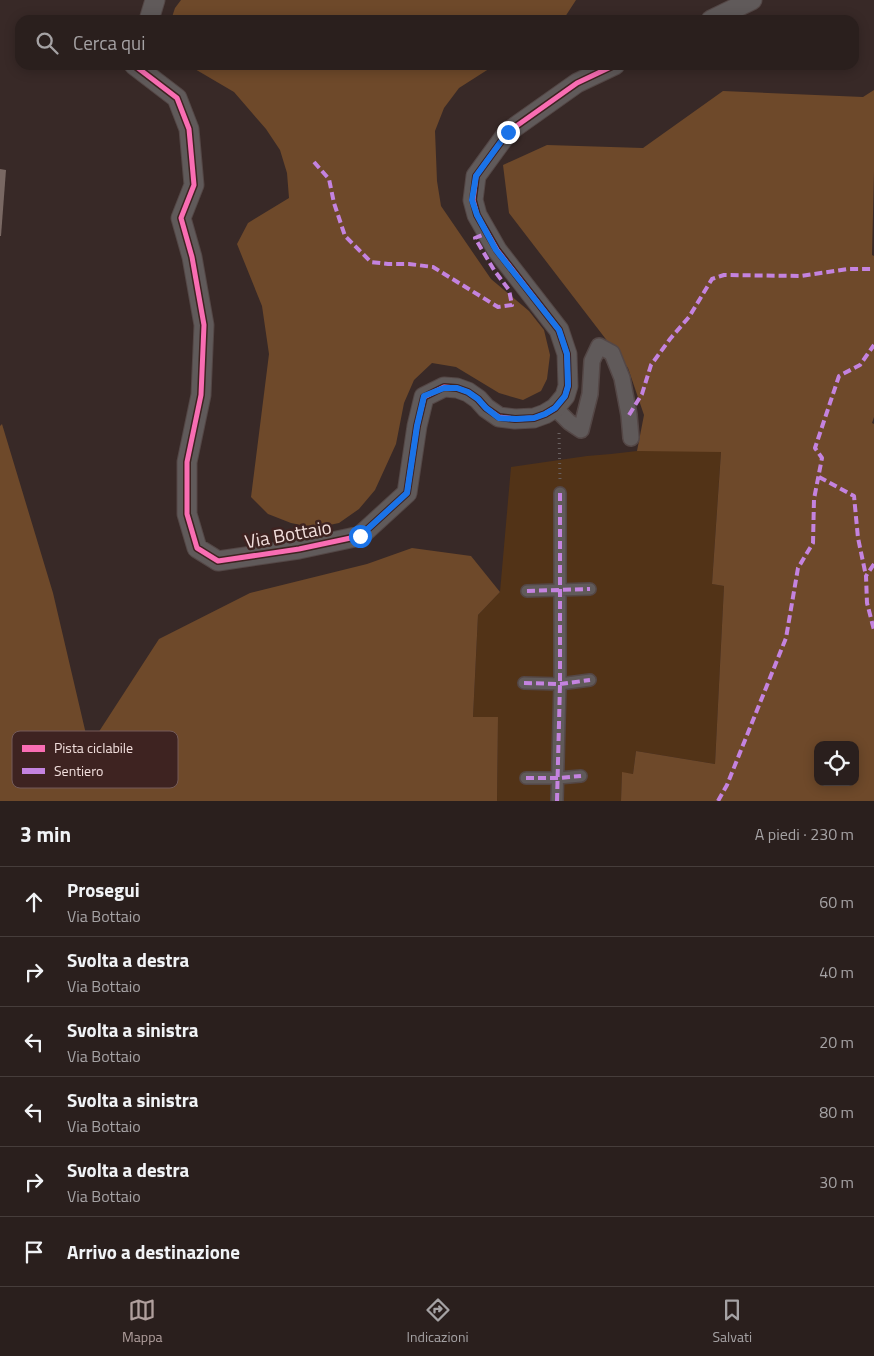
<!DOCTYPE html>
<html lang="it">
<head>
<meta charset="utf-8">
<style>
	:root { --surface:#2a1f1d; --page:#362c2a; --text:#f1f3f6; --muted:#a5a2a4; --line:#463d3b; --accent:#b09f9d }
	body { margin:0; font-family:"Titillium Web",sans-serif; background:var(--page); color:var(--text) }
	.controls { position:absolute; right:15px; bottom:15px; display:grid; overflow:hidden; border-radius:10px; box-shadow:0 2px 12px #0003 }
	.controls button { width:45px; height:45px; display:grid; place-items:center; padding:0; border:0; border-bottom:1px solid var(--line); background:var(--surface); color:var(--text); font:25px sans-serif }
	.stop { position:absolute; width:15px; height:15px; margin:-11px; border:4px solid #1a73e8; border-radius:50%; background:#fff }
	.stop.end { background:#1a73e8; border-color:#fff; box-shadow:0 1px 5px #0008 }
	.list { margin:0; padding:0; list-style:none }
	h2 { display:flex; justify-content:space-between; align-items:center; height:65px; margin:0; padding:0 20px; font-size:21px }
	h2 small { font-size:16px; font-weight:400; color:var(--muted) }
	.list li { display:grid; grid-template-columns:32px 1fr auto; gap:15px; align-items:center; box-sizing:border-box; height:70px; padding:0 20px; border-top:1px solid var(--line) }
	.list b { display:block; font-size:19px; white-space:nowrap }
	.list p { margin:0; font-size:16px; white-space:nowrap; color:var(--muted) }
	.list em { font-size:16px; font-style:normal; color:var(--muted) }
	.icon { flex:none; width:28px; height:28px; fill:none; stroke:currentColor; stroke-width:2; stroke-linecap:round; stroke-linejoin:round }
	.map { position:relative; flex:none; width:874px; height:801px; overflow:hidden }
	.search { position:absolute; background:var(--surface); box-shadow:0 2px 12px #0003; left:15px; right:15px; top:15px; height:55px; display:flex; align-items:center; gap:12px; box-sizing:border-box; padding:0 18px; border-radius:15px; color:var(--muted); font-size:19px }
	.sheet { height:485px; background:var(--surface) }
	nav { display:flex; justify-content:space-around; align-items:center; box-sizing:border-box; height:70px; border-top:1px solid var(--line); background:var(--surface); font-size:14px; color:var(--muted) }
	nav a { display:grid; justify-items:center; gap:2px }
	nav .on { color:var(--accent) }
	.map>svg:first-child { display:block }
</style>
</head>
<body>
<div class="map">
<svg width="874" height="801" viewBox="0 0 874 801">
	<rect width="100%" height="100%" fill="#382927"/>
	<path fill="#523317" d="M637,451H721L712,584L724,586L715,764L636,751L633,774L622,773L621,801H497L498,717H473L478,615L500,592L511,467L587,456L611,454Z"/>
	<path fill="#6e492a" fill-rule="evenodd" d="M181,0H576L563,20H171L175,8Z
		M188,65H495L459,88L444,108L435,131L437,181L441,206L491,279L529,311L544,330L550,355L547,379L541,391L523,400L499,393L456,367L432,363L414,380L404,403L396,444L375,490L359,509L339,523L315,528L291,523L268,514L251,497L269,354L262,306L237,244L248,223L289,198L287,173L280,150L266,129L234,92Z
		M874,90V172L872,255L874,256V417L872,423L874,424V801H621L622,772L633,774L636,751L715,764L724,586L712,584L721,452L637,451L644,415L628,368L509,213L503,165L547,145L643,148L723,91L863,97ZM818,745H855V782H818Z
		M2,424L53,593L89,747L159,639L250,593L367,564L412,548L471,556L500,592L478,615L473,717H498L497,801H0V426Z"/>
	<path fill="#796863" d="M0,169L6,170L1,236H0Z"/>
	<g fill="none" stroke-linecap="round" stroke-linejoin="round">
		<g stroke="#544746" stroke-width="14">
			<path id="pedestrian" d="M527,591L590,589
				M524,683L560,684L590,680
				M526,778H558L581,776
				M557,801L560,684V493"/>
		</g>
		<g stroke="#544746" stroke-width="18">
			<path id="minor" d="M555,408L569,422L581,430L590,394L592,361L599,346L612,353L622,378L629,415L631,438"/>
		</g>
		<g stroke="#544746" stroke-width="21">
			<path id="tertiary" d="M149,20L155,0
				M711,20L752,0
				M134,65L177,98L189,129L194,185L181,218L192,257L204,325L201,395L187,462V514L197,548L218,561L299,549L360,536L407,493L417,426L424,397L444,387L457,388L468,392L478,399L486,408L499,417L515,419L534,418L545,414L555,408L565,396L568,386L567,354L559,330L497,250L477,215L473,200L476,176L508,132L577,83L615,65"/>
		</g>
		<path stroke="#686060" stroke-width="3" stroke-dasharray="1 4" stroke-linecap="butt" d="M559,433L560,480"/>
		<use href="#pedestrian" stroke="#605a5a" stroke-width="11"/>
		<use href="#minor" stroke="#605a5a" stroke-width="15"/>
		<use href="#tertiary" stroke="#605a5a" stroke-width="19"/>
		<path stroke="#c483df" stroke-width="4" stroke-dasharray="8 4" stroke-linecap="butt" d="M314,162L329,179L334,203L345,236L371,262L388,264H409L433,267L498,307L512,305L509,290L494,270L475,238L487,233
			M629,415L642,394L651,365L670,339L689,317L712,279L724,275L801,276L848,269H874
			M819,477L854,496L858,538L866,576
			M874,564L866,576L867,603L874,630
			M527,591L590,589
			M524,683L560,684L590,680
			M526,778H558L581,776
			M557,801L560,684V493
			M718,801L727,785L786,638L798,568L813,543L814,499L822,458L815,448L839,376L860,365L874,345"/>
		<g stroke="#3e2321" stroke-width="8">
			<path id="cycleway" d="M134,65L177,98L189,129L194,185L181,218L192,257L204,325L201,395L187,462V514L197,548L218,561L299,549L360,536L407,493L417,426L424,397L444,387L457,388L468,392L478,399L486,408L499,417L515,419L534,418L545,414L555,408L565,396L568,386L567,354L559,330L497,250L477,215L473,200L476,176L508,132L577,83L615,65"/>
		</g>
		<use href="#cycleway" stroke="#f96db3" stroke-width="5"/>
	</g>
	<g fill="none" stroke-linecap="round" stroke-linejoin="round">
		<path stroke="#1a73e8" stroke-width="6" d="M360,536L407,493L417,426L424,396L444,388H457L468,392L478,399L486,408L499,418L516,419L534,418L545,414L555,408L565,396L568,386L567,354L559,330L496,250L477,215L472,200L476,176L508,132"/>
	</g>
	<g text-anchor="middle" stroke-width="5" stroke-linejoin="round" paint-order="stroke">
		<g font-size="19" fill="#f1dedc" stroke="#3e2321">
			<text transform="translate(288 534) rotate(-10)" y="7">Via Bottaio</text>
		</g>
	</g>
	<rect x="12" y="731" width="166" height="57" rx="8" fill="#3e2321" stroke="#745b59" stroke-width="1"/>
	<rect x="22" y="745" width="23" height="7" fill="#f96db3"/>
	<rect x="22" y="768" width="23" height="6" fill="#c483df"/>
	<g font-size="14" fill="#f1dedc">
		<text x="54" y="753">Pista ciclabile</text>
		<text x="54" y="776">Sentiero</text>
	</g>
</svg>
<div class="controls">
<button><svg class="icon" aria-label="locate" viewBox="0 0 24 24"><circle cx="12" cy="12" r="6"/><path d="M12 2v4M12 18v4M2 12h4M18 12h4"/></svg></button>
</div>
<div class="stop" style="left:360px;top:536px"></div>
<div class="stop end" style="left:508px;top:132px"></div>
<div class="search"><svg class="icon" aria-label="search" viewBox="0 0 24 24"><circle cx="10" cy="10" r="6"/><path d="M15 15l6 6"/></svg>Cerca qui</div>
</div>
<section class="sheet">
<h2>3 min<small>A piedi · 230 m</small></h2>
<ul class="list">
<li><svg class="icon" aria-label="ahead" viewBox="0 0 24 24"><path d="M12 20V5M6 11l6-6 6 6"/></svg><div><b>Prosegui</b><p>Via Bottaio</p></div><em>60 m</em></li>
<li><svg class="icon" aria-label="right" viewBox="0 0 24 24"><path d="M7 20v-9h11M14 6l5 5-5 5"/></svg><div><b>Svolta a destra</b><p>Via Bottaio</p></div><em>40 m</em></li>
<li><svg class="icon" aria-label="left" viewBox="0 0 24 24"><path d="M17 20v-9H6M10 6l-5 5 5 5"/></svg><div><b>Svolta a sinistra</b><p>Via Bottaio</p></div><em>20 m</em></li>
<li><svg class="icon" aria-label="left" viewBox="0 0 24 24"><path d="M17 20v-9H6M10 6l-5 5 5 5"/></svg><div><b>Svolta a sinistra</b><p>Via Bottaio</p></div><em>80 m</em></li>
<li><svg class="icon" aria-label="right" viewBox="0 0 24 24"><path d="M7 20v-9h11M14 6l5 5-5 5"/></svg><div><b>Svolta a destra</b><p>Via Bottaio</p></div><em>30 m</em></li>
<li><svg class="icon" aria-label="arrive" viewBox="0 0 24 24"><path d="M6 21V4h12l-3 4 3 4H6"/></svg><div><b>Arrivo a destinazione</b></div></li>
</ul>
</section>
<nav>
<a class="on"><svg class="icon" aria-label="map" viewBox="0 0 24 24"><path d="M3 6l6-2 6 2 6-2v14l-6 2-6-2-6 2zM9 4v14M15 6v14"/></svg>Mappa</a>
<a><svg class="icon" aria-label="directions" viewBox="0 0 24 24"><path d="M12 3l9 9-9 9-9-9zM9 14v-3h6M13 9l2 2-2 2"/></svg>Indicazioni</a>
<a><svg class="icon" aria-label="saved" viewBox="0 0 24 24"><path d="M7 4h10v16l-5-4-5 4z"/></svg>Salvati</a>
</nav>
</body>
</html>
